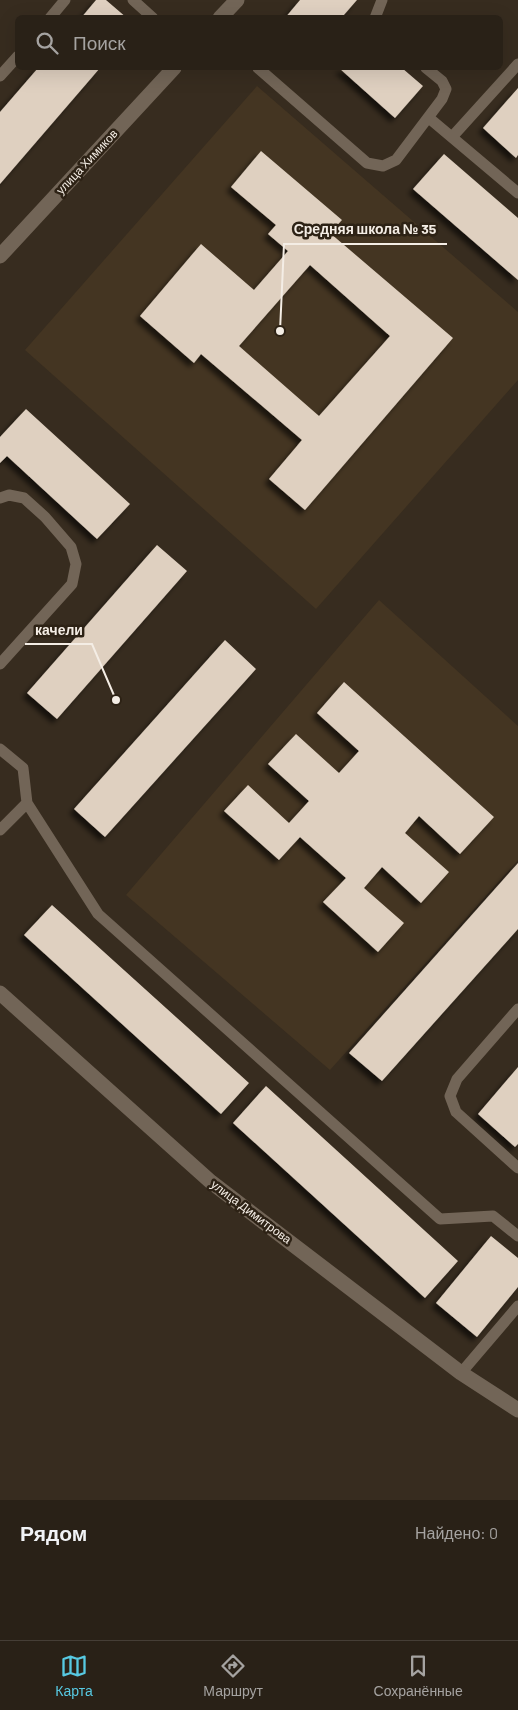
<!DOCTYPE html>
<html lang="ru">
<head>
<meta charset="utf-8">
<style>
	:root { --surface:#292117; --page:#312920; --text:#f1f3f6; --muted:#a5a3a1; --line:#453e36; --accent:#57c9e2 }
	body { margin:0; font-family:Barlow,sans-serif; background:var(--page); color:var(--text) }
	.list { margin:0; padding:0; list-style:none }
	h2 { display:flex; justify-content:space-between; align-items:center; height:65px; margin:0; padding:0 20px; font-size:21px }
	h2 small { font-size:16px; font-weight:400; color:var(--muted) }
	.icon { flex:none; width:28px; height:28px; fill:none; stroke:currentColor; stroke-width:2; stroke-linecap:round; stroke-linejoin:round }
	.map { position:relative; flex:none; width:518px; height:1500px; overflow:hidden }
	.search { position:absolute; background:var(--surface); box-shadow:0 5px 20px #0002; left:15px; right:15px; top:15px; height:55px; display:flex; align-items:center; gap:12px; box-sizing:border-box; padding:0 18px; border-radius:8px; color:var(--muted); font-size:19px }
	.sheet { height:140px; background:var(--surface) }
	nav { display:flex; justify-content:space-around; align-items:center; box-sizing:border-box; height:70px; border-top:1px solid var(--line); background:var(--surface); font-size:14px; color:var(--muted) }
	nav a { display:grid; justify-items:center; gap:2px }
	nav .on { color:var(--accent) }
	.map>svg:first-child { display:block }
</style>
</head>
<body>
<div class="map">
<svg width="518" height="1500" viewBox="0 0 518 1500">
	<defs>
		<filter id="shadow"><feDropShadow dx="-4.5" dy="4.5" stdDeviation="2.5" flood-color="#0009"/></filter>
	</defs>
	<rect width="100%" height="100%" fill="#372c1f"/>
	<path fill="#443522" d="M257,86L518,312V380L316,609L25,350Z
		M379,600L518,726V860L330,1070L126,895Z"/>
	<path fill="#dfd0c0" fill-rule="evenodd" filter="url(#shadow)" d="M96,0H106L127,18H81Z
		M300,0H357L343,16L345,18H285Z
		M38,68H100L0,184V112Z
		M339,68H402L423,86L395,118Z
		M518,88V155L516,158L483,128Z
		M261,151L342,220L330,233L453,338L305,510L269,479L302,440L201,354L194,363L140,316L201,244L254,290L288,251L268,234L276,225L231,187ZM310,265L390,336L319,416L239,346Z
		M444,154L518,218V280L413,189Z
		M26,409L130,504L97,539L7,456L0,463V437Z
		M157,545L187,571L57,719L27,693Z
		M225,640L256,669L105,837L74,809Z
		M344,682L494,817L460,854L419,816L405,833L449,872L421,903L382,867L364,888L404,923L378,952L323,902L346,878L300,837L279,860L224,811L248,785L289,823L309,801L268,764L296,734L339,773L359,751L317,713Z
		M518,863V929L382,1081L349,1053Z
		M52,905L249,1083L221,1114L24,935Z
		M518,1067V1144L515,1147L478,1114Z
		M266,1086L458,1261L425,1298L233,1123Z
		M491,1236L518,1258V1287L477,1337L436,1303Z"/>
	<g fill="none" stroke-linecap="round" stroke-linejoin="round">
		<path stroke="#726557" stroke-width="11" d="M133,0L153,18
			M50,18L65,0
			M375,18L382,0
			M258,68L367,163L383,166L396,160L442,99L446,89L442,81L426,68
			M0,76L18,56
			M429,118L518,193
			M452,137L518,64
			M0,498L9,495L24,498L45,517L71,547L76,564L72,584L0,664
			M0,749L23,768L27,803L0,830
			M27,803L98,914L440,1219L493,1216L518,1236
			M518,1009L457,1079L450,1096L456,1112L518,1168
			M461,1373L518,1306"/>
		<path stroke="#726557" stroke-width="15" d="M220,18L237,0
			M0,256L174,68
			M0,993L211,1182L461,1373L518,1410"/>
	</g>
	<g text-anchor="middle" stroke-width="5" stroke-linejoin="round" paint-order="stroke">
		<g font-size="12" fill="#f4ede5" stroke="#2d2215">
			<text transform="translate(87 162) rotate(-47)" y="4">улица Химиков</text>
			<text transform="translate(251 1212) rotate(37)" y="4">улица Димитрова</text>
		</g>
	</g>
	<path fill="none" stroke="#f4ede5" stroke-width="2" d="M280 331L284 244H447M116 700L92 644H25"/>
	<g fill="#f4ede5" stroke="#2d2215" stroke-width="2">
		<circle cx="280" cy="331" r="5"/>
		<circle cx="116" cy="700" r="5"/>
	</g>
	<g font-size="14" text-anchor="middle" font-weight="bold" fill="#f4ede5" stroke="#2d2215" stroke-width="5" stroke-linejoin="round" paint-order="stroke">
		<text x="365" y="234">Средняя школа № 35</text>
		<text x="59" y="635">качели</text>
	</g>
</svg>
<div class="search"><svg class="icon" aria-label="search" viewBox="0 0 24 24"><circle cx="10" cy="10" r="6"/><path d="M15 15l6 6"/></svg>Поиск</div>
</div>
<section class="sheet">
<h2>Рядом<small>Найдено: 0</small></h2>
<ul class="list">
</ul>
</section>
<nav>
<a class="on"><svg class="icon" aria-label="map" viewBox="0 0 24 24"><path d="M3 6l6-2 6 2 6-2v14l-6 2-6-2-6 2zM9 4v14M15 6v14"/></svg>Карта</a>
<a><svg class="icon" aria-label="directions" viewBox="0 0 24 24"><path d="M12 3l9 9-9 9-9-9zM9 14v-3h6M13 9l2 2-2 2"/></svg>Маршрут</a>
<a><svg class="icon" aria-label="saved" viewBox="0 0 24 24"><path d="M7 4h10v16l-5-4-5 4z"/></svg>Сохранённые</a>
</nav>
</body>
</html>
